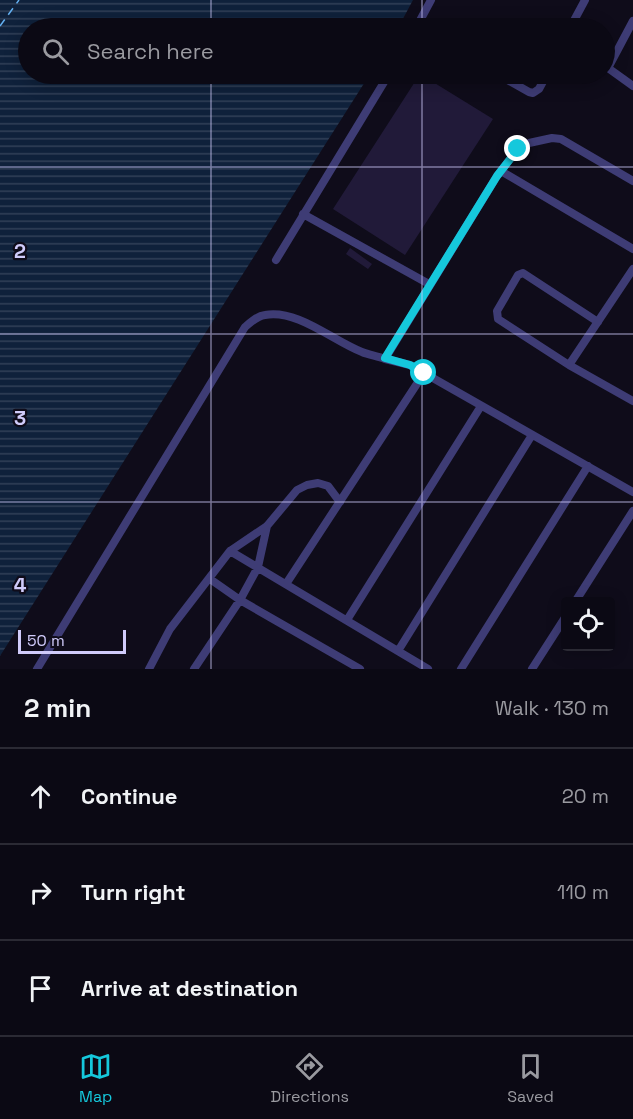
<!DOCTYPE html>
<html lang="en">
<head>
<meta charset="utf-8">
<style>
	:root { --surface:#0b0914; --page:#191722; --text:#f1f3f6; --muted:#9a9aa0; --line:#2b2a34; --accent:#15c8dc }
	body { margin:0; font-family:"Space Grotesk",sans-serif; background:var(--page); color:var(--text) }
	.controls { position:absolute; right:18px; bottom:18px; display:grid; overflow:hidden; border-radius:6px; box-shadow:0 3px 15px #0003 }
	.controls button { width:54px; height:54px; display:grid; place-items:center; padding:0; border:0; border-bottom:2px solid var(--line); background:var(--surface); color:var(--text); font:30px sans-serif }
	.scale { position:absolute; left:18px; bottom:15px; width:108px; box-sizing:border-box; padding-left:6px; border:3px solid #d0cbfa; border-top:0; font-size:16px; line-height:21px; white-space:nowrap; color:#d0cbfa; -webkit-text-stroke:4px #0f0c1a; paint-order:stroke }
	.stop { position:absolute; width:18px; height:18px; margin:-14px; border:4px solid #15c8dc; border-radius:50%; background:#fff }
	.stop.end { background:#15c8dc; border-color:#fff; box-shadow:0 2px 6px #0008 }
	.list { margin:0; padding:0; list-style:none }
	h2 { display:flex; justify-content:space-between; align-items:center; height:78px; margin:0; padding:0 24px; font-size:26px }
	h2 small { font-size:20px; font-weight:400; color:var(--muted) }
	.list li { display:grid; grid-template-columns:39px 1fr auto; gap:18px; align-items:center; box-sizing:border-box; height:96px; padding:0 24px; border-top:2px solid var(--line) }
	.list b { display:block; font-size:22px; white-space:nowrap }
	.list em { font-size:20px; font-style:normal; color:var(--muted) }
	.icon { flex:none; width:33px; height:33px; fill:none; stroke:currentColor; stroke-width:2; stroke-linecap:round; stroke-linejoin:round }
	.map { position:relative; flex:none; width:633px; height:669px; overflow:hidden }
	.search { position:absolute; background:var(--surface); box-shadow:0 3px 15px #0003; left:18px; right:18px; top:18px; height:66px; display:flex; align-items:center; gap:15px; box-sizing:border-box; padding:0 21px; border-radius:33px; color:var(--muted); font-size:22px }
	.sheet { height:366px; background:var(--surface) }
	nav { display:flex; justify-content:space-around; align-items:center; box-sizing:border-box; height:84px; border-top:2px solid var(--line); background:var(--surface); font-size:16px; color:var(--muted) }
	nav a { display:grid; justify-items:center; gap:3px }
	nav .on { color:var(--accent) }
	.map>svg:first-child { display:block }
</style>
</head>
<body>
<div class="map">
<svg width="633" height="669" viewBox="0 0 633 669">
	<defs>
		<pattern id="water-rules" width="6" height="5" patternUnits="userSpaceOnUse" patternTransform="scale(1.5)"><rect width="6" height="5" fill="#0f213b"/><path d="M0 2.5h6" fill="none" stroke="#314058"/></pattern>
	</defs>
	<rect width="100%" height="100%" fill="#0f0c1a"/>
	<path fill="url(#water-rules)" d="M0,0H413L398,28H28V74H370L0,656Z"/>
	<g fill="none" stroke-linecap="round" stroke-linejoin="round">
		<path stroke="#63aff0" stroke-width="1.5" stroke-dasharray="8 6" stroke-linecap="butt" d="M0,26L19,0"/>
	</g>
	<path fill="#211a39" d="M420,74L493,119L405,255L333,209Z
		M350,248L372,264L368,269L346,254Z"/>
	<g fill="none" stroke-linecap="round" stroke-linejoin="round">
		<path stroke="#3e3c75" stroke-width="8" d="M633,21L608,68L633,86
			M416,28L431,0
			M570,28L585,0
			M497,74L529,92L533,93L539,89L547,74
			M501,171L633,249
			M633,181L561,139L552,138L529,143L518,149L497,176L385,359L410,365L633,492
			M303,214L429,284
			M276,260L389,74
			M598,322L523,273L518,275L497,311L498,319L569,365L633,401
			M569,365L633,269
			M230,551L428,669
			M210,579L240,600L360,669
			M286,584L424,373
			M575,602L633,511
			M347,620L481,406
			M398,651L532,435
			M37,669L245,327C251,322 257,316 265,315C298,309 333,341 362,352C369,355 377,356 385,359
			M149,669L170,629L230,551L267,526L297,490L307,485L318,483L328,486L340,502
			M194,669L240,600L258,567L267,526
			M461,669L588,466
			M532,669L566,616"/>
	</g>
	<g fill="none" stroke-linecap="round" stroke-linejoin="round">
		<path stroke="#15c8dc" stroke-width="8" d="M424,373L410,365L385,358L497,176L518,149"/>
	</g>
	<path fill="none" stroke="#d0cbfa" stroke-width="1.5" stroke-opacity="0.55" d="M211,0V28M422,0V28M211,74V669M422,74V669M0,167H633M0,334H633M0,502H633"/>
	<g font-size="20" text-anchor="middle" font-weight="bold" fill="#d0cbfa" stroke="#0f0c1a" stroke-width="4.5" stroke-linejoin="round" paint-order="stroke">
		<text x="20" y="258">2</text>
		<text x="20" y="425">3</text>
		<text x="20" y="592">4</text>
	</g>
</svg>
<div class="controls">
<button><svg class="icon" aria-label="locate" viewBox="0 0 24 24"><circle cx="12" cy="12" r="6"/><path d="M12 2v4M12 18v4M2 12h4M18 12h4"/></svg></button>
</div>
<div class="scale">50 m</div>
<div class="stop" style="left:424px;top:373px"></div>
<div class="stop end" style="left:518px;top:149px"></div>
<div class="search"><svg class="icon" aria-label="search" viewBox="0 0 24 24"><circle cx="10" cy="10" r="6"/><path d="M15 15l6 6"/></svg>Search here</div>
</div>
<section class="sheet">
<h2>2 min<small>Walk · 130 m</small></h2>
<ul class="list">
<li><svg class="icon" aria-label="ahead" viewBox="0 0 24 24"><path d="M12 20V5M6 11l6-6 6 6"/></svg><div><b>Continue</b></div><em>20 m</em></li>
<li><svg class="icon" aria-label="right" viewBox="0 0 24 24"><path d="M7 20v-9h11M14 6l5 5-5 5"/></svg><div><b>Turn right</b></div><em>110 m</em></li>
<li><svg class="icon" aria-label="arrive" viewBox="0 0 24 24"><path d="M6 21V4h12l-3 4 3 4H6"/></svg><div><b>Arrive at destination</b></div></li>
</ul>
</section>
<nav>
<a class="on"><svg class="icon" aria-label="map" viewBox="0 0 24 24"><path d="M3 6l6-2 6 2 6-2v14l-6 2-6-2-6 2zM9 4v14M15 6v14"/></svg>Map</a>
<a><svg class="icon" aria-label="directions" viewBox="0 0 24 24"><path d="M12 3l9 9-9 9-9-9zM9 14v-3h6M13 9l2 2-2 2"/></svg>Directions</a>
<a><svg class="icon" aria-label="saved" viewBox="0 0 24 24"><path d="M7 4h10v16l-5-4-5 4z"/></svg>Saved</a>
</nav>
</body>
</html>
